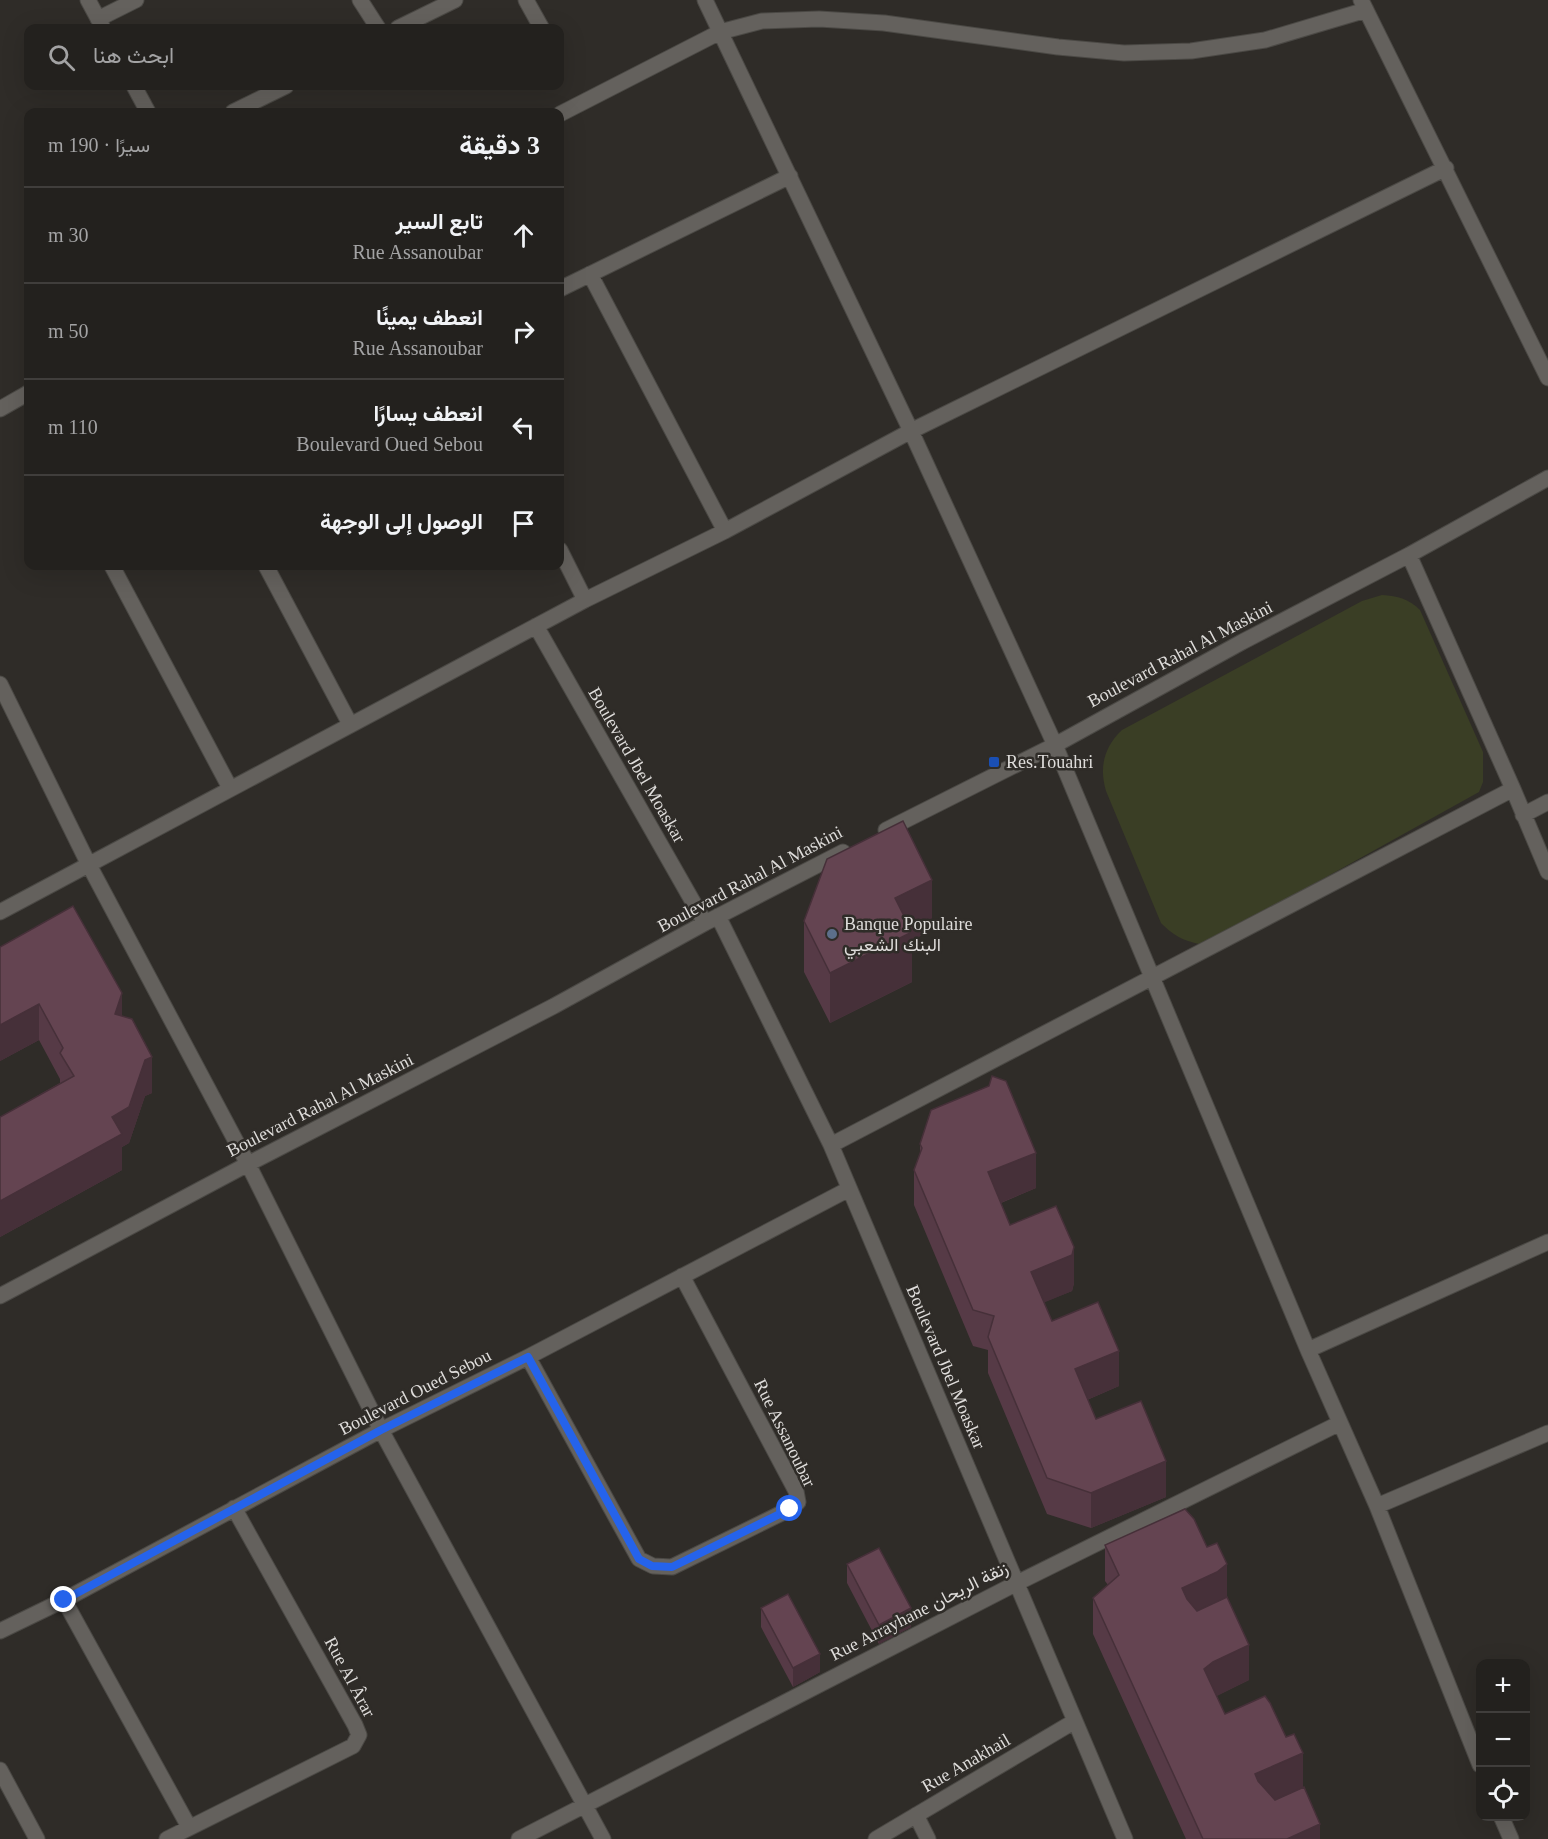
<!DOCTYPE html>
<html lang="ar">
<head>
<meta charset="utf-8">
<style>
	:root { --surface:#23211e; --page:#2f2e2b; --text:#f1f3f6; --muted:#a3a3a4; --line:#403e3c }
	body { margin:0; font-family:"Times New Roman",Vazirmatn,serif; background:var(--page); color:var(--text); direction:rtl }
	.controls { position:absolute; right:18px; bottom:18px; display:grid; overflow:hidden; border-radius:12px; box-shadow:0 6px 24px #0002 }
	.controls button { width:54px; height:54px; display:grid; place-items:center; padding:0; border:0; border-bottom:2px solid var(--line); background:var(--surface); color:var(--text); font:30px sans-serif }
	.stop { position:absolute; width:18px; height:18px; margin:-14px; border:4px solid #2563eb; border-radius:50%; background:#fff }
	.stop.end { background:#2563eb; border-color:#fff; box-shadow:0 2px 6px #0008 }
	.list { margin:0; padding:0; list-style:none }
	h2 { display:flex; justify-content:space-between; align-items:center; height:78px; margin:0; padding:0 24px; font-size:26px }
	h2 small { font-size:20px; font-weight:400; color:var(--muted) }
	.list li { display:grid; grid-template-columns:39px 1fr auto; gap:18px; align-items:center; box-sizing:border-box; height:96px; padding:0 24px; border-top:2px solid var(--line) }
	.list b { display:block; font-size:22px; white-space:nowrap }
	.list p { margin:0; font-size:20px; white-space:nowrap; color:var(--muted) }
	.list em { font-size:20px; font-style:normal; color:var(--muted) }
	.icon { flex:none; width:33px; height:33px; fill:none; stroke:currentColor; stroke-width:2; stroke-linecap:round; stroke-linejoin:round }
	.map { position:relative; flex:none; width:1548px; height:1839px; overflow:hidden; direction:ltr }
	.search { position:absolute; background:var(--surface); box-shadow:0 6px 24px #0002; left:24px; top:24px; width:540px; height:66px; display:flex; align-items:center; gap:15px; box-sizing:border-box; padding:0 21px; border-radius:12px; color:var(--muted); font-size:22px }
	.panel { position:absolute; background:var(--surface); box-shadow:0 6px 24px #0002; left:24px; top:108px; width:540px; height:462px; border-radius:12px; direction:rtl }
	.map>svg:first-child { display:block }
</style>
</head>
<body>
<div class="map">
<svg width="1548" height="1839" viewBox="0 0 1548 1839">
	<rect width="100%" height="100%" fill="#2f2c28"/>
	<path fill="#3a3e25" d="M1382,595C1398,596 1409,599 1420,610L1483,752V782L1479,792L1204,945C1184,941 1175,937 1161,923L1106,791C1099,767 1104,747 1122,730L1362,601Z"/>
	<g fill="none" stroke-linecap="round" stroke-linejoin="round">
		<g stroke="#4b4945" stroke-width="17">
			<path id="minor" d="M88,0L102,26
				M360,0L378,28
				M526,0L541,27
				M705,0L911,431L1055,745L1308,1350L1377,1506L1480,1765
				M1361,0L1548,378
				M98,19L136,0
				M398,28L455,0
				M134,86L148,112
				M233,112L286,86
				M560,114L720,32L762,21L819,19L884,23L1058,47L1124,53L1191,51L1265,40L1366,10
				M590,274L725,531
				M560,289L790,176
				M0,409L28,393
				M560,550L585,600
				M1409,555L1513,789L1548,872
				M112,566L230,788
				M266,566L350,724
				M536,626L705,923
				M0,684L89,865L248,1164L381,1430L603,1839
				M1523,815L1548,802
				M886,830L1055,745L1242,642L1409,555L1548,478
				M0,912L585,600L725,531L911,431L1446,168
				M718,916L831,1145L1125,1839
				M831,1145L1513,789
				M0,1296L248,1164L554,1006L705,923L843,852
				M1308,1350L1548,1242
				M528,1357L639,1559L653,1566L672,1567L790,1509L798,1502L796,1491L682,1276
				M1377,1506L1548,1433
				M64,1600L189,1827
				M0,1631L64,1600L381,1430L528,1357L849,1189
				M0,1770L37,1839
				M916,1815L928,1839
				M1501,1816L1511,1839
				M167,1839L353,1746L359,1735L355,1725L234,1508
				M519,1839L1017,1583L1340,1423
				M876,1839L1075,1721"/>
		</g>
		<use href="#minor" stroke="#64615d" stroke-width="15"/>
	</g>
	<path fill="#563a46" d="M804,921L932,930L912,940V982L830,1023L804,972Z
		M0,947L122,1016L152,1093L145,1096L129,1143L122,1147V1170L0,1237V1117L60,1083V1079L39,1040L0,1061Z
		M920,1144L1036,1188L1001,1203L1010,1225L1074,1283L1072,1291L1044,1302L1052,1321L1119,1386L1087,1400L1096,1419L1166,1497L1091,1528L1047,1514L988,1373V1350L973,1346L914,1205V1170L920,1154Z
		M1105,1545L1227,1597L1249,1680L1216,1696L1225,1714L1303,1787L1320,1839H1186L1093,1634V1598L1108,1585L1105,1581Z
		M847,1564L911,1627L879,1644L847,1583Z
		M761,1608L820,1672L793,1687L761,1627Z"/>
	<path fill="#463039" d="M932,880V930L912,940V982L830,1023V973L895,898Z
		M122,993V1029L115,1014Z
		M39,1004V1040L0,1061V1025Z
		M152,1057V1093L145,1096L129,1143L122,1147V1170L0,1237V1201L112,1117L145,1060Z
		M1036,1153V1188L988,1208V1172Z
		M1074,1247V1283L1072,1291L1031,1308V1272Z
		M1119,1351V1386L1075,1405V1369Z
		M1166,1461V1497L1091,1528V1493Z
		M1227,1564V1600L1182,1623V1588Z
		M911,1608V1627L879,1644V1625Z
		M1249,1645V1680L1213,1698L1204,1669L1213,1662Z
		M820,1654V1672L793,1687V1668Z
		M1303,1753V1789L1255,1810V1774Z
		M1320,1824V1839H1287Z"/>
	<path fill="#644451" stroke="#463039" stroke-width="1.5" d="M903,821L932,880L895,898L912,932L830,973L804,921L827,859Z
		M73,906L122,993L115,1014L132,1019L152,1057L145,1060L129,1107L112,1117L122,1134L0,1201V1117L74,1076L60,1053L63,1048L39,1004L0,1025V947Z
		M992,1076L1006,1081L1036,1153L988,1172L1010,1225L1056,1206L1074,1247L1072,1255L1031,1272L1052,1321L1098,1302L1119,1351L1075,1369L1096,1419L1141,1401L1166,1461L1091,1493L1047,1478L988,1337L994,1316L973,1310L914,1170L922,1148L920,1144L931,1110L989,1086Z
		M1185,1509L1194,1519L1207,1547L1217,1543L1227,1564L1217,1572L1182,1588L1187,1599L1197,1611L1227,1597L1249,1645L1213,1662L1204,1669L1225,1714L1265,1696L1270,1703L1286,1737L1294,1734L1303,1753L1255,1774L1258,1781L1275,1800L1304,1787L1320,1824L1287,1839H1203L1093,1598L1119,1575L1105,1545Z
		M879,1548L911,1608L879,1625L847,1564Z
		M788,1594L820,1654L793,1668L761,1608Z"/>
	<g fill="none" stroke-linecap="round" stroke-linejoin="round">
		<path stroke="#2563eb" stroke-width="8" d="M64,1600L381,1430L528,1357L639,1559L652,1566L672,1567L790,1509"/>
	</g>
	<rect fill="#1a4fb4" stroke="#2f2c28" stroke-width="2" x="988" y="756" width="12" height="12" rx="3"/>
	<circle fill="#5c6f8a" stroke="#2f2c28" stroke-width="2" cx="832" cy="934" r="6"/>
	<g text-anchor="middle" stroke-width="5" stroke-linejoin="round" paint-order="stroke">
		<g font-size="18" fill="#dedcda" stroke="#2f2c28">
			<text transform="translate(1180 654) rotate(-28)" y="6">Boulevard Rahal Al Maskini</text>
			<text transform="translate(637 765) rotate(60)" y="6">Boulevard Jbel Moaskar</text>
			<text transform="translate(750 879) rotate(-28)" y="6">Boulevard Rahal Al Maskini</text>
			<text transform="translate(320 1105) rotate(-27)" y="6">Boulevard Rahal Al Maskini</text>
			<text transform="translate(946 1367) rotate(67)" y="6">Boulevard Jbel Moaskar</text>
			<text transform="translate(415 1392) rotate(-27)" y="6">Boulevard Oued Sebou</text>
			<text transform="translate(785 1433) rotate(64)" y="6">Rue Assanoubar</text>
			<text transform="translate(919 1611) rotate(-27)" y="6">Rue Arrayhane زنقة الريحان</text>
			<text transform="translate(350 1677) rotate(62)" y="6">Rue Al Ârar</text>
			<text transform="translate(966 1763) rotate(-30)" y="6">Rue Anakhail</text>
		</g>
		<g font-size="18" fill="#dedcda" stroke="#2f2c28" text-anchor="start">
			<text x="1006" y="768">Res.Touahri</text>
			<text x="844" y="930">Banque Populaire<tspan x="844" dy="21">البنك الشعبي</tspan></text>
		</g>
	</g>
</svg>
<div class="controls">
<button>+</button>
<button>−</button>
<button><svg class="icon" aria-label="locate" viewBox="0 0 24 24"><circle cx="12" cy="12" r="6"/><path d="M12 2v4M12 18v4M2 12h4M18 12h4"/></svg></button>
</div>
<div class="stop" style="left:790px;top:1509px"></div>
<div class="stop end" style="left:64px;top:1600px"></div>
<div class="search"><svg class="icon" aria-label="search" viewBox="0 0 24 24"><circle cx="10" cy="10" r="6"/><path d="M15 15l6 6"/></svg>ابحث هنا</div>
<section class="panel">
<h2>3 دقيقة<small>سيرًا · 190 m</small></h2>
<ul class="list">
<li><svg class="icon" aria-label="ahead" viewBox="0 0 24 24"><path d="M12 20V5M6 11l6-6 6 6"/></svg><div><b>تابع السير</b><p>Rue Assanoubar</p></div><em>30 m</em></li>
<li><svg class="icon" aria-label="right" viewBox="0 0 24 24"><path d="M7 20v-9h11M14 6l5 5-5 5"/></svg><div><b>انعطف يمينًا</b><p>Rue Assanoubar</p></div><em>50 m</em></li>
<li><svg class="icon" aria-label="left" viewBox="0 0 24 24"><path d="M17 20v-9H6M10 6l-5 5 5 5"/></svg><div><b>انعطف يسارًا</b><p>Boulevard Oued Sebou</p></div><em>110 m</em></li>
<li><svg class="icon" aria-label="arrive" viewBox="0 0 24 24"><path d="M6 21V4h12l-3 4 3 4H6"/></svg><div><b>الوصول إلى الوجهة</b></div></li>
</ul>
</section>
</div>
</body>
</html>
